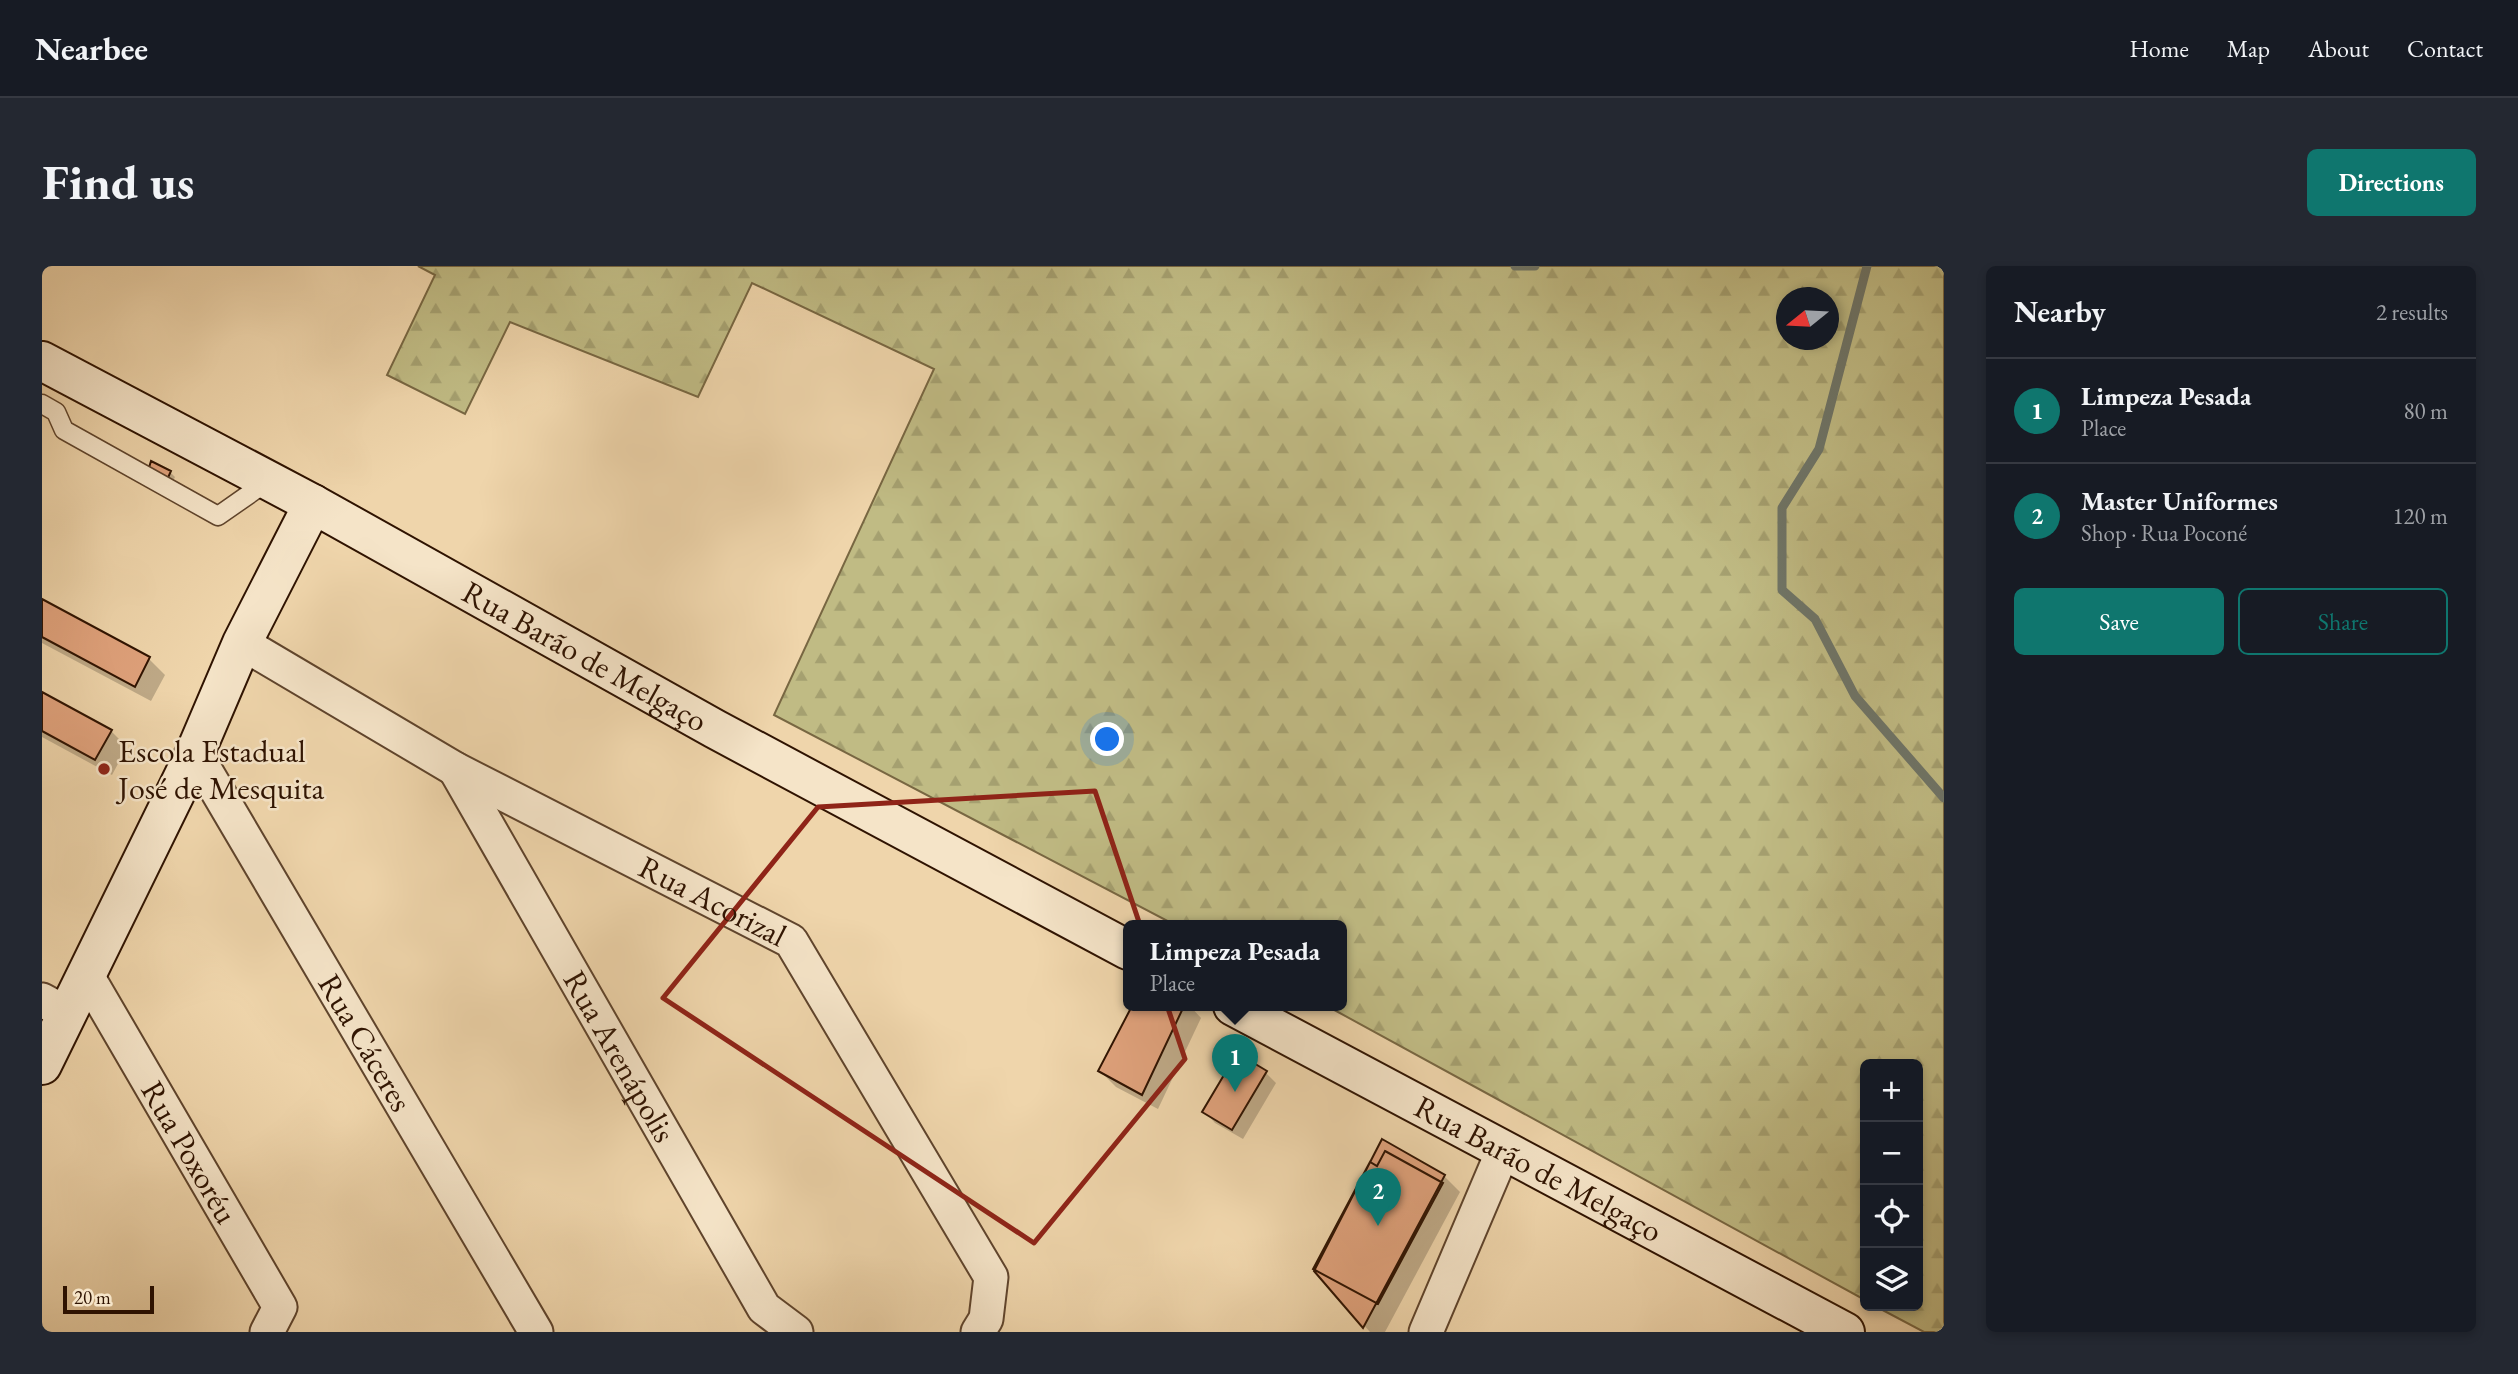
<!DOCTYPE html>
<html lang="en">
<head>
<meta charset="utf-8">
<style>
	:root { --surface:#171b24; --page:#242831; --text:#f1f3f6; --muted:#9ea1a6; --line:#363941; --accent:#0f766e }
	body { margin:0; font-family:"EB Garamond",serif; background:var(--page); color:var(--text) }
	.controls { position:absolute; right:21px; bottom:21px; display:grid; overflow:hidden; border-radius:10px; box-shadow:0 4px 10px #0003 }
	.controls button { width:63px; height:63px; display:grid; place-items:center; padding:0; border:0; border-bottom:2px solid var(--line); background:var(--surface); color:var(--text); font:35px sans-serif }
	.compass { position:absolute; left:1734px; top:21px; width:63px; height:63px; border-radius:50%; background:var(--surface); box-shadow:0 4px 10px #0003; rotate:252deg }
	.scale { position:absolute; left:21px; bottom:18px; width:91px; box-sizing:border-box; padding-left:7px; border:4px solid #2f1301; border-top:0; font-size:19px; line-height:24px; white-space:nowrap; color:#2f1301; -webkit-text-stroke:5px #f5e4c8; paint-order:stroke }
	.you { position:absolute; left:1066px; top:474px; width:24px; height:24px; margin:-18px; border:5px solid #fff; border-radius:50%; background:#1a73e8; box-shadow:0 0 0 10px #1a73e833 }
	.badge { display:grid; place-items:center; width:46px; height:46px; border-radius:50%; background:var(--accent); color:#fff; font-size:23px; font-weight:700 }
	.pin { position:absolute; translate:-50% -58px; filter:drop-shadow(0 2px 4px #0008) }
	.pin::after { content:''; position:absolute; top:37px; width:24px; height:21px; background:inherit; clip-path:polygon(0 0,100% 0,50% 100%) }
	.popup { position:absolute; left:1081px; top:654px; width:224px; height:91px; box-sizing:border-box; display:grid; place-content:center; border-radius:10px; background:var(--surface); filter:drop-shadow(0 2px 5px #0005); font-size:23px; white-space:nowrap; color:var(--muted) }
	.popup b { font-size:26px; color:var(--text) }
	.popup::after { content:''; position:absolute; left:50%; top:100%; margin-left:-14px; border:14px solid transparent; border-top-color:var(--surface) }
	.list { margin:0; padding:0; list-style:none }
	h2 { display:flex; justify-content:space-between; align-items:center; height:91px; margin:0; padding:0 28px; font-size:30px }
	h2 small { font-size:23px; font-weight:400; color:var(--muted) }
	.list li { display:grid; grid-template-columns:46px 1fr auto; gap:21px; align-items:center; box-sizing:border-box; height:105px; padding:0 28px; border-top:2px solid var(--line) }
	.list b { display:block; font-size:26px; white-space:nowrap }
	.list p { margin:0; font-size:23px; white-space:nowrap; color:var(--muted) }
	.list em { font-size:23px; font-style:normal; color:var(--muted) }
	.actions { display:flex; gap:14px; padding:21px 28px }
	.actions a { flex:1; padding:16px 0; border:2px solid var(--accent); border-radius:10px; text-align:center; font-size:24px; color:var(--accent) }
	.actions .main { background:var(--accent); color:#fff }
	.icon { flex:none; width:38px; height:38px; fill:none; stroke:currentColor; stroke-width:2; stroke-linecap:round; stroke-linejoin:round }
	.map { position:relative; flex:none; width:1902px; height:1066px; overflow:hidden; border-radius:10px }
	header { display:flex; align-items:center; gap:42px; box-sizing:border-box; height:98px; padding:0 35px; background:var(--surface); border-bottom:2px solid var(--line) }
	header strong { font-size:33px }
	nav { display:flex; gap:38px; margin-inline-start:auto; font-size:24px }
	.intro { display:flex; align-items:center; justify-content:space-between; box-sizing:border-box; height:168px; padding:0 42px }
	h1 { margin:0; font-size:49px }
	.button { padding:18px 32px; border-radius:10px; background:var(--accent); color:#fff; font-size:24px; font-weight:700 }
	main { display:flex; gap:42px; padding:0 42px }
	aside { flex:1; background:var(--surface); border-radius:10px; box-shadow:0 4px 10px #0003 }
	.map>svg:first-child { display:block }
</style>
</head>
<body>
<header>
<strong>Nearbee</strong>
<nav><a>Home</a><a>Map</a><a>About</a><a>Contact</a></nav>
</header>
<div class="intro"><h1>Find us</h1><a class="button">Directions</a></div>
<main>
<div class="map">
<svg width="1902" height="1066" viewBox="0 0 1902 1066">
	<defs>
		<pattern id="forest-firs" width="22" height="20" patternUnits="userSpaceOnUse" patternTransform="scale(1.75)"><rect width="22" height="20" fill="#c0bb84"/><path d="M5 1l3.5 6h-7zM16 11l3.5 6h-7z" fill="#a5a070"/></pattern>
	</defs>
	<rect width="100%" height="100%" fill="#efd5ab"/>
	<filter id="stains"><feTurbulence type="fractalNoise" baseFrequency=".00286" numOctaves="4"/><feColorMatrix values="0 0 0 0 .2 0 0 0 0 .09 0 0 0 0 .02 0 0 0 .5 -.17"/></filter>
	<radialGradient id="worn" r=".72"><stop offset=".6" stop-color="#630" stop-opacity="0"/><stop offset="1" stop-color="#630" stop-opacity=".3"/></radialGradient>
	<path fill="url(#forest-firs)" stroke="#786742" stroke-width="2" fill-rule="evenodd" d="M376,0H1902V1066H1882L1833,1040H1876V798H1823V1034L1285,740H1300V660H1135L732,449L892,103L710,17L656,131L468,56L423,148L345,109L393,9ZM1744,32H1786V74H1744Z"/>
	<path fill="#0003" d="M128,206L133,211L130,217L112,209Z
		M0,335L107,393L123,409L109,435L0,377Z
		M0,428L69,465L85,481L70,509L0,471Z
		M1092,740H1148L1159,752L1116,843L1074,821L1058,805Z
		M1224,807L1234,817L1201,873L1173,857L1163,846Z
		M1402,910L1418,926L1343,1066H1328L1274,1005Z"/>
	<g fill="none" stroke-linecap="round" stroke-linejoin="round">
		<path stroke="#6f7669" stroke-width="9" d="M1473,0H1493
			M1825,0L1777,183L1740,242V324L1773,353L1813,430L1902,532"/>
	</g>
	<path fill="#e0a27c" stroke="#2f1301" stroke-width="2" d="M109,195L129,205L125,214L106,205Z
		M0,333L108,391L93,421L0,371Z
		M0,426L70,464L53,494L0,465Z
		M1090,740H1142L1100,829L1056,805Z
		M1195,787L1225,805L1190,864L1160,846Z
		M1340,873L1403,909L1321,1062L1272,1005Z
		M1343,885L1401,917L1336,1038L1271,1003L1328,896L1335,900Z"/>
	<g fill="none" stroke-linecap="round" stroke-linejoin="round">
		<g stroke="#5f442c" stroke-width="21">
			<path id="lane" d="M0,138L14,146L22,164L176,250L226,215"/>
		</g>
		<g stroke="#5f442c" stroke-width="37">
			<g id="street">
				<path id="s1" d="M200,377L413,503L749,675L949,1011L944,1053L936,1066"/>
				<path id="s2" d="M153,487L494,1066"/>
				<path id="s3" d="M413,503L722,1042L754,1066"/>
				<path id="s4" d="M44,708L238,1041L225,1066"/>
				<path d="M0,734L24,747"/>
				<path d="M1384,1066L1461,885"/>
			</g>
		</g>
		<g stroke="#2f1301" stroke-width="42">
			<g id="secondary">
				<path id="s5" d="M0,95L271,238L673,463L1086,684"/>
				<path id="s6" d="M1191,740L1803,1066"/>
				<path d="M0,799L153,487L200,377L271,238"/>
			</g>
		</g>
		<use href="#lane" stroke="#f5e4c8" stroke-width="18"/>
		<use href="#street" stroke="#f5e4c8" stroke-width="33"/>
		<use href="#secondary" stroke="#f5e4c8" stroke-width="38"/>
	</g>
	<path fill="none" stroke="#8f2418" stroke-width="5" stroke-linejoin="round" d="M1053,525L1143,793L992,977L621,732L776,541Z"/>
	<circle fill="#8f2418" stroke="#f5e4c8" stroke-width="2.5" cx="62" cy="503" r="7"/>
	<g text-anchor="middle" stroke-width="5" stroke-linejoin="round" paint-order="stroke">
		<g font-size="32" fill="#2f1301" stroke="#f5e4c8">
			<text dy="11" stroke="none"><textPath href="#s5" startOffset="618">Rua Barão de Melgaço</textPath></text>
			<text dy="11" stroke="none"><textPath href="#s1" startOffset="537">Rua Acorizal</textPath></text>
			<text dy="11" stroke="none"><textPath href="#s2" startOffset="336">Rua Cáceres</textPath></text>
			<text dy="11" stroke="none"><textPath href="#s3" startOffset="331">Rua Arenápolis</textPath></text>
			<text dy="11" stroke="none"><textPath href="#s4" startOffset="206">Rua Poxoréu</textPath></text>
			<text dy="11" stroke="none"><textPath href="#s6" startOffset="346">Rua Barão de Melgaço</textPath></text>
		</g>
		<g font-size="32" fill="#2f1301" stroke="#f5e4c8" text-anchor="start">
			<text x="76" y="496">Escola Estadual<tspan x="76" dy="37">José de Mesquita</tspan></text>
		</g>
	</g>
	<rect width="100%" height="100%" filter="url(#stains)"/>
	<rect width="100%" height="100%" fill="url(#worn)"/>
</svg>
<div class="controls">
<button>+</button>
<button>−</button>
<button><svg class="icon" aria-label="locate" viewBox="0 0 24 24"><circle cx="12" cy="12" r="6"/><path d="M12 2v4M12 18v4M2 12h4M18 12h4"/></svg></button>
<button><svg class="icon" aria-label="layers" viewBox="0 0 24 24"><path d="M12 4l9 5-9 5-9-5zM3 14l9 5 9-5"/></svg></button>
</div>
<svg class="compass" viewBox="-18 -18 36 36"><path d="M0-13l5 13h-10z" fill="#e53935"/><path d="M0 13l5-13h-10z" fill="#9ea1a6"/></svg>
<div class="scale">20 m</div>
<div class="you"></div>
<div class="pin badge" style="left:1193px;top:826px">1</div>
<div class="popup"><b>Limpeza Pesada</b>Place</div>
<div class="pin badge" style="left:1336px;top:960px">2</div>
</div>
<aside>
<h2>Nearby<small>2 results</small></h2>
<ul class="list">
<li><span class="badge">1</span><div><b>Limpeza Pesada</b><p>Place</p></div><em>80 m</em></li>
<li><span class="badge">2</span><div><b>Master Uniformes</b><p>Shop · Rua Poconé</p></div><em>120 m</em></li>
</ul>
<div class="actions"><a class="main">Save</a><a>Share</a></div>
</aside>
</main>
</body>
</html>
